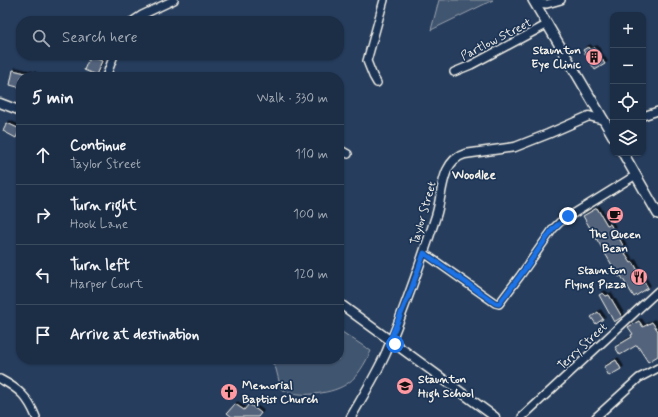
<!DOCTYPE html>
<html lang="en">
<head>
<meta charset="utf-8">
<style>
	:root { --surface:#1c2e46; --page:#25364d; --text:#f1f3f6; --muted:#a0a8b3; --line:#3a4a5f }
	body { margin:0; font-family:Mynerve,sans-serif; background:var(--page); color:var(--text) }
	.controls { position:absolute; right:12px; top:12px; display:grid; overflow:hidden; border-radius:8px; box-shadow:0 1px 3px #0004 }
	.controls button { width:36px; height:36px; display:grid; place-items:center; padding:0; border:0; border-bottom:1px solid var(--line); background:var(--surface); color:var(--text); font:20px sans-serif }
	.stop { position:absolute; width:12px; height:12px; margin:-9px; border:3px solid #1a73e8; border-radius:50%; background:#fff }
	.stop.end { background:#1a73e8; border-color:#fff; box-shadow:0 1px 4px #0008 }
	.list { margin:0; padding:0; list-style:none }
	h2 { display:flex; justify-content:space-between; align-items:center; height:52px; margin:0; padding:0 16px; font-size:17px }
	h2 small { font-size:13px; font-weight:400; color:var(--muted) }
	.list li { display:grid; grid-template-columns:26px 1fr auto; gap:12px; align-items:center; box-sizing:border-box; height:60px; padding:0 16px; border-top:1px solid var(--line) }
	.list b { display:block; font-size:15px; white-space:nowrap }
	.list p { margin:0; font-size:13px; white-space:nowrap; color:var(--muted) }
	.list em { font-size:13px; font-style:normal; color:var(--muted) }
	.icon { flex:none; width:22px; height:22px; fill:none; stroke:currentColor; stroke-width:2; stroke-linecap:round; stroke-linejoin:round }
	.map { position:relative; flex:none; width:658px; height:417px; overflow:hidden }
	.search { position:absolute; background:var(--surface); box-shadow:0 1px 3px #0004; left:16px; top:16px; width:328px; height:44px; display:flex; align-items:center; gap:10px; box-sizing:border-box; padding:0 14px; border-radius:16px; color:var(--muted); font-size:15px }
	.panel { position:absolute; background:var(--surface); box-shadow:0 1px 3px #0004; left:16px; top:72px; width:328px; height:292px; border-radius:16px }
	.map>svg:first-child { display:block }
</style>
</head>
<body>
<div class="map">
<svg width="658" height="417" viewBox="0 0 658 417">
	<defs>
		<filter id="shadow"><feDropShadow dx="2.5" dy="-2.5" stdDeviation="0" flood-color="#0009"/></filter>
	</defs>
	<rect width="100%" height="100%" fill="#263d5d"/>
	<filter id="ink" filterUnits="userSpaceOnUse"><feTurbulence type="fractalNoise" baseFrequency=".025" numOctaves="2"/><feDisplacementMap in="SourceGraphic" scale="8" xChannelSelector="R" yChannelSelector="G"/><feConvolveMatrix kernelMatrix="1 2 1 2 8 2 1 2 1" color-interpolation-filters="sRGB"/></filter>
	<g filter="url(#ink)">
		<path fill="#40546f" stroke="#9aa2ac" d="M439,0H493L431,30Z
			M339,330L371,351C357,380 347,390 314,394C302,395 292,394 281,389L276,369L270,359H339Z"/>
		<path fill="#52647b" stroke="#f4f1e8" filter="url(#shadow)" d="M588,47L590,50L595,48L605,64L595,70L583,50Z
			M90,56L102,61L96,75L84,70Z
			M13,70L34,75V77H21V88L10,85Z
			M7,123L20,129L16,138L3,131Z
			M597,208L607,225L610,224L613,229L611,230L616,239L619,238L627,253L625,254L631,263L633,262L648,288L634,297L621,276L619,277L583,216Z
			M603,293L606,296L609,295L622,317L614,322L599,295Z
			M598,312L603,319L596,324L591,317Z
			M639,321L643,327L652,322L658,331V356L648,362L637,345L620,355L615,347L632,337L631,335L633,334L628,327Z
			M616,360L621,369L609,376L604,367Z
			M235,404L244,410L249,404L261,413L258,417H232L227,413Z"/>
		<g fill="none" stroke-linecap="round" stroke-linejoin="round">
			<g stroke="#f4f1e8" stroke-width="10">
				<path id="minor" d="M535,3L547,4L561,0
					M133,21L142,15L174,0
					M454,72L471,65L548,24
					M106,77L114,55
					M377,83L373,76L367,61L384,0
					M643,116L658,111
					M339,149L348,154
					M424,253L495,303L499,304L520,276L553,229L560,222L636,175
					M0,379C19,389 28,397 36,417
					M522,417L658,291
					M596,417L639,378L658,368"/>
			</g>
			<g stroke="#f4f1e8" stroke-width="11">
				<path id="tertiary" d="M0,103L21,111
					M339,303L495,417
					M351,417C363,396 376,375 386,353C405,308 421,262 436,216C443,195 440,161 465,154L515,147L548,134L589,116L604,120"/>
			</g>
			<g stroke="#f4f1e8" stroke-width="12">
				<path id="secondary" d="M533,0L613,136
					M623,153L658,214"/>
			</g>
			<use href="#minor" stroke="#1d3557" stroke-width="7"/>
			<use href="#tertiary" stroke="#1d3557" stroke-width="8"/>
			<use href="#secondary" stroke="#1d3557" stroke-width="9"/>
		</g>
	</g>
	<g fill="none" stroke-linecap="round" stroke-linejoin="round" filter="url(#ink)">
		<path stroke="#1a73e8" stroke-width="5" d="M395,344L390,340L411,290L424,253L495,303L499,304L520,276L553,229L568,216"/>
	</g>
	<defs>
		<g id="building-disc" transform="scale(0.9)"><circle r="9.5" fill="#ff9aa2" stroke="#1d3557"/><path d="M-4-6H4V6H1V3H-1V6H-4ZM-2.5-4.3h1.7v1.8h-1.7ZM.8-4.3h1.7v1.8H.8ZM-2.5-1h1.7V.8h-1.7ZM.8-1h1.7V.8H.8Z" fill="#111"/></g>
		<g id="cafe-disc" transform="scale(0.9)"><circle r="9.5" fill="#ff9aa2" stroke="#1d3557"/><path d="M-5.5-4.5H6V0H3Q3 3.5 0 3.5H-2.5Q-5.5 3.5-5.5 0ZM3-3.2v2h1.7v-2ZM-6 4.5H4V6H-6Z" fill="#111"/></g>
		<g id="restaurant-disc" transform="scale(0.9)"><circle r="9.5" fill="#ff9aa2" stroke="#1d3557"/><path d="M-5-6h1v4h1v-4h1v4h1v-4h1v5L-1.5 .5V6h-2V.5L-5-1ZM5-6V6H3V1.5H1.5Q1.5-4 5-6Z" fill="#111"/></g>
		<g id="school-disc" transform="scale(0.9)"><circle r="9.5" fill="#ff9aa2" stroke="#1d3557"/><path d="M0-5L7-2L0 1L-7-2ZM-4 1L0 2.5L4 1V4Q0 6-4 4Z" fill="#111"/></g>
		<g id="church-disc" transform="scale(0.9)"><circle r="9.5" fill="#ff9aa2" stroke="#1d3557"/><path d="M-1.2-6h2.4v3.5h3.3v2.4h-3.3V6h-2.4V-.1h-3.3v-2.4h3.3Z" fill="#111"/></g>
	</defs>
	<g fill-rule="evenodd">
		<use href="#building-disc" x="594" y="57"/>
		<use href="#cafe-disc" x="615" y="215"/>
		<use href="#restaurant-disc" x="639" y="277"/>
		<use href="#school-disc" x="405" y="386"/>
		<use href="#church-disc" x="229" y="392"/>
	</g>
	<g text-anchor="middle" stroke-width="3.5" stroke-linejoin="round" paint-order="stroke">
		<g font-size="12" fill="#f4f1e8" stroke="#1d3557">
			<text transform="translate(496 39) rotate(-27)" y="4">Partlow Street</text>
			<text transform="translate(423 213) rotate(-74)" y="4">Taylor Street</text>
			<text transform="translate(582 346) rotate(-43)" y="4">Terry Street</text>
		</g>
		<g font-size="12" font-weight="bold" fill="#f4f1e8" stroke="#1d3557" text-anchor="end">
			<text x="581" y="54">Staunton<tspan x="581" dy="14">Eye Clinic</tspan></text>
			<text x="615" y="238" text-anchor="middle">The Queen<tspan x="615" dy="14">Bean</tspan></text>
			<text x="626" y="274">Staunton<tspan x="626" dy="14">Flying Pizza</tspan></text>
			<text x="418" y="383" text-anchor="start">Staunton<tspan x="418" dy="14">High School</tspan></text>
			<text x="242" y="389" text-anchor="start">Memorial<tspan x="242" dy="14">Baptist Church</tspan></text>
		</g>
		<g font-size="13" font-weight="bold" fill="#f4f1e8" stroke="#1d3557">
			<text x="474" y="179">Woodlee</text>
		</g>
	</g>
</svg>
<div class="controls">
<button>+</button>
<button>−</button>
<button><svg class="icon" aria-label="locate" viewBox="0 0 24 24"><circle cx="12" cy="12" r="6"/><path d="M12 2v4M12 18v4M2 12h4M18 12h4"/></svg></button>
<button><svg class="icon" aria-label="layers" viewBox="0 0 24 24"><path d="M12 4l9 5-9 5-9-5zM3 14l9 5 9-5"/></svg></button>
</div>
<div class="stop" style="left:395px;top:344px"></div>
<div class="stop end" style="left:568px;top:216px"></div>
<div class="search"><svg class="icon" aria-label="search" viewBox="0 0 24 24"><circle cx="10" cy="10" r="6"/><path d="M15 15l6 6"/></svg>Search here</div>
<section class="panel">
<h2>5 min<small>Walk · 330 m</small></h2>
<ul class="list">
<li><svg class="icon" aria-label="ahead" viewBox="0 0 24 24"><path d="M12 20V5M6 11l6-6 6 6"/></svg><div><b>Continue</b><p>Taylor Street</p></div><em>110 m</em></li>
<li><svg class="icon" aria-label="right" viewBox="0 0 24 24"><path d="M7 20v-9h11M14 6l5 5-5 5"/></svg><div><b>Turn right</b><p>Hook Lane</p></div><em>100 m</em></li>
<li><svg class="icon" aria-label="left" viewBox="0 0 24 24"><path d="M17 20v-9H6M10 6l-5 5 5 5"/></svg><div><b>Turn left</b><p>Harper Court</p></div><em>120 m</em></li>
<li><svg class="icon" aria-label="arrive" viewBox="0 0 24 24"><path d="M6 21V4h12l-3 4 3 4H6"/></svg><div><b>Arrive at destination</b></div></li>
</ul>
</section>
</div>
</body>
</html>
